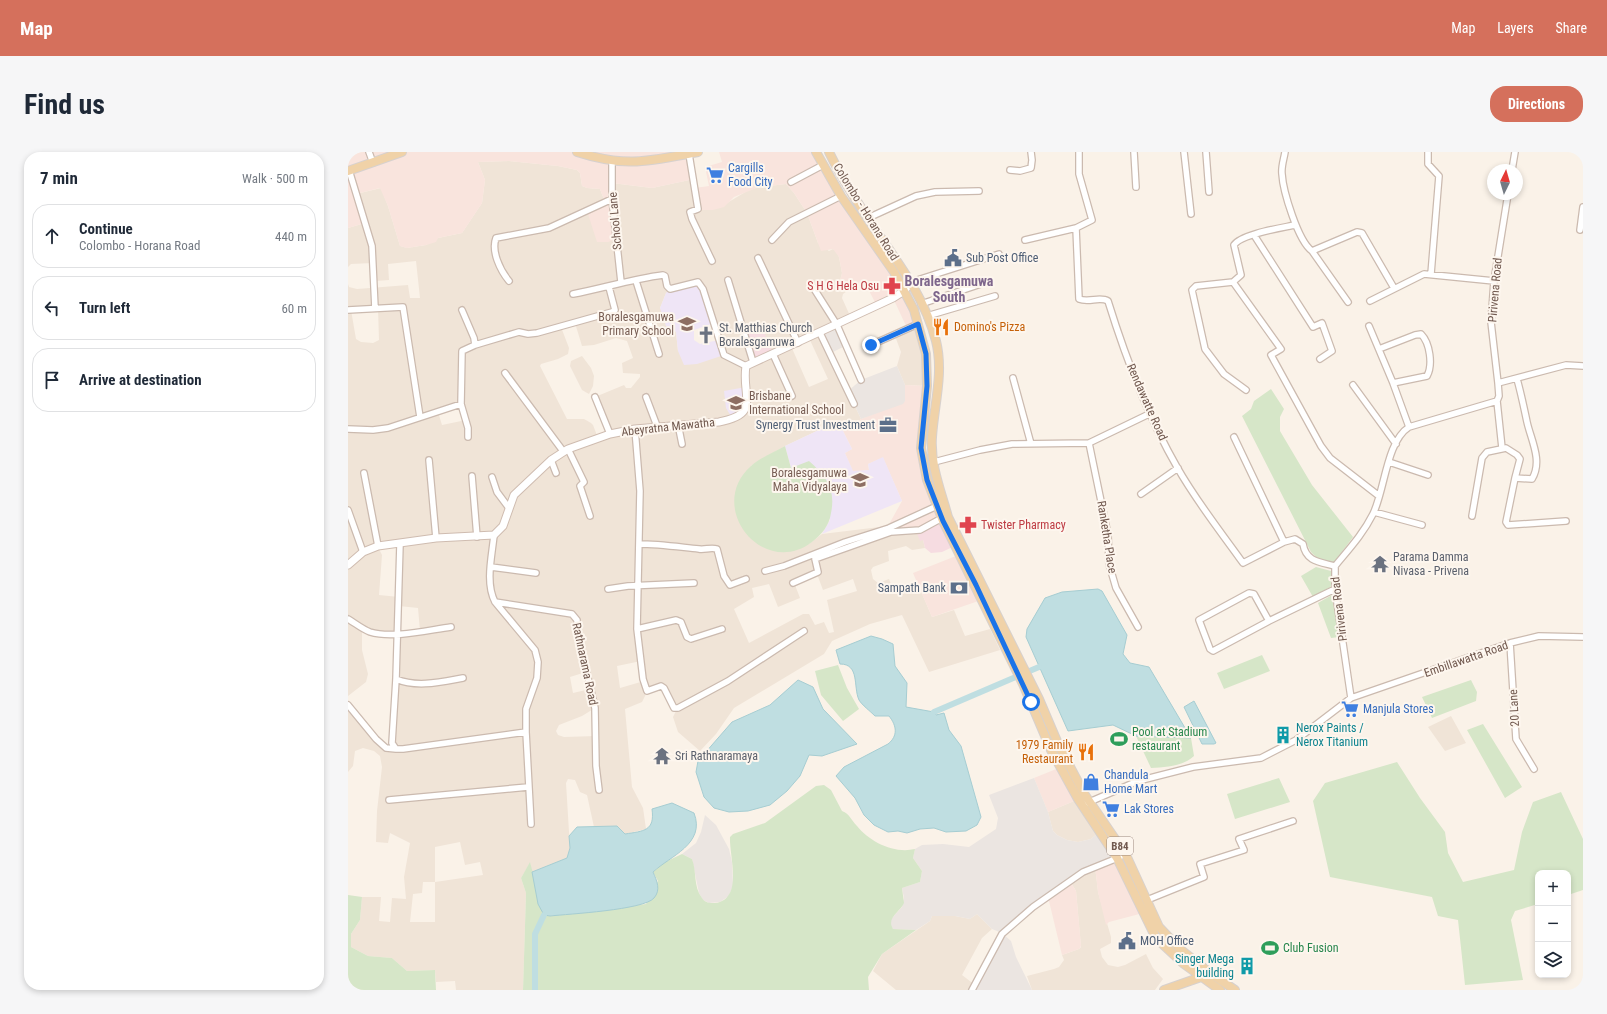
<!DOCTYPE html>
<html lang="en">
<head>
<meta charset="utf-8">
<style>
	:root { --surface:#fff; --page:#f6f6f7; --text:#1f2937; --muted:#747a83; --line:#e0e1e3; --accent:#d5705c }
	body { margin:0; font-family:"Roboto Condensed",sans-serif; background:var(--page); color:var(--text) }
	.controls { position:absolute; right:12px; bottom:12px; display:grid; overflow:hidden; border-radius:8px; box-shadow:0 2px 6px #0003 }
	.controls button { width:36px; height:36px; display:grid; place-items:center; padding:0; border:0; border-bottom:1px solid var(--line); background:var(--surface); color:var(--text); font:20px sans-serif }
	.compass { position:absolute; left:1139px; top:12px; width:36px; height:36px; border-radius:50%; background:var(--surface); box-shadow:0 2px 6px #0003; rotate:5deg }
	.stop { position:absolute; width:12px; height:12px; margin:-9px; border:3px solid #1a73e8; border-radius:50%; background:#fff }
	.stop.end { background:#1a73e8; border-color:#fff; box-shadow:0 1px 4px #0008 }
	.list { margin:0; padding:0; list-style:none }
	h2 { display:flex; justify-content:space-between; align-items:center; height:52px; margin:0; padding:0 16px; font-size:17px }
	h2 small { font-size:13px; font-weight:400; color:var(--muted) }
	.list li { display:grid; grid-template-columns:26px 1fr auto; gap:12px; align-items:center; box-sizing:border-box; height:64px; margin:0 8px 8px; padding:0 8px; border:1px solid var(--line); border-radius:16px }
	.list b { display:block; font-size:15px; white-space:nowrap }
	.list p { margin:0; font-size:13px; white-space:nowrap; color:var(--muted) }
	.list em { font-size:13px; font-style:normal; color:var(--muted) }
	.icon { flex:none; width:22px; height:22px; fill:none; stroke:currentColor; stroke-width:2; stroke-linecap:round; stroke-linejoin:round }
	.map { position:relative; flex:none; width:1235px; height:838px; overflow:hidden; border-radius:16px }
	header { display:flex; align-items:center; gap:24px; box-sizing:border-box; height:56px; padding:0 20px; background:var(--accent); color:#fff }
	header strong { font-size:19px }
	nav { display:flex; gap:22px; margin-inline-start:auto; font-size:14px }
	.intro { display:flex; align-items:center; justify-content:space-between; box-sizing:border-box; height:96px; padding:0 24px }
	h1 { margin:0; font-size:28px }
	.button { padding:10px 18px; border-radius:16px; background:var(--accent); color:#fff; font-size:14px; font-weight:700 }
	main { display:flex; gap:24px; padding:0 24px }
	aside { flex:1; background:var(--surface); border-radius:16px; box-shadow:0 2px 6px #0003 }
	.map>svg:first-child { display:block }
</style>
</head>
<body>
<header>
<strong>Map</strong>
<nav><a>Map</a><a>Layers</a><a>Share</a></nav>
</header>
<div class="intro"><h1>Find us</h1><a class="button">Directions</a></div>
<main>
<aside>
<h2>7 min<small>Walk · 500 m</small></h2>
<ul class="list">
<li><svg class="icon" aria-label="ahead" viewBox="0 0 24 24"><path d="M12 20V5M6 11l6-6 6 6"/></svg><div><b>Continue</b><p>Colombo - Horana Road</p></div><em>440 m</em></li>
<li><svg class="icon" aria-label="left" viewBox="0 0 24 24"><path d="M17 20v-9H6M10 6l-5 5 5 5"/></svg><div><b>Turn left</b></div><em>60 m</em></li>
<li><svg class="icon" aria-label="arrive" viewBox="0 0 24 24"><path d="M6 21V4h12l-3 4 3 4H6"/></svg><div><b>Arrive at destination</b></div></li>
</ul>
</aside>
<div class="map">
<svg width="1235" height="838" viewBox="0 0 1235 838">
	<rect width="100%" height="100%" fill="#faf2e8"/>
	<path fill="#f0e4d7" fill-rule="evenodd" d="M161,9L210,14L229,18L232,21L234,34L239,36L252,37L257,50L249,89L264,31L304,36L346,27L348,49L379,51L399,39L411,35L438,32L446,41L459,61L470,91L481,99L485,97L488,99L491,105L494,121L492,129L495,135L502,137L495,142L494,146L503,166L472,181L513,267L495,279L490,269L437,294L403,314L461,392L474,382L540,374L568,379L575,388L577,396L564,398L558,394L540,399L541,409L525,415L523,418L525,427L530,431L541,427L545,437L551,443L572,437L584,465L606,458L617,484L642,477L652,498L581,520L554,463L522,472L484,489L476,502L386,556L368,582L352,599L330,580L325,565L329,557L316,537L312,535L299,540L294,550L277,557L284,635L295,656L298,677L277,682L269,674L246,675L239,643L232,640L227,628L220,627L218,631L222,696L219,706L184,720L182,711L173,726L178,741L175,838H108L107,829L88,830L87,818L59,819L44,806L20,804L3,795V782L12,768L14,745H33L31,769L42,770L44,746L58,747L56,725L62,691L42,681L40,691L28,690L29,659L34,615L32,604L26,599L15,596L7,599L5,614L0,620V553L38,596L48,597L44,591L48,482L14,476V498L20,522L18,530L0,544V132L1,135L9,137L60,133L62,146H72L68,109L40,112L41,128L27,129L25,111L3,112L0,115V76L17,71L8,42L33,36L40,54L52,94L59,96L78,93L90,86L114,81L134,51L137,28L130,10ZM355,137L376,203L330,199L328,180L312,156L318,141ZM30,156L31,188L25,191L13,190L8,187L3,158ZM227,171L234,194L246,193L268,186L279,189L285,206L274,211L275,221L292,222V225L283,236H278L276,233L247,245L261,283L250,286L245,273L243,271L236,267H219L192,214L193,212L210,207L220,202L221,196L213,175ZM461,186L480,227L461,235L443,194ZM113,253L118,268L94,273L90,260ZM51,392V445L31,443L34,403L30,395ZM469,422L475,438L505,427L509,439L479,448L486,480L481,481L476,470L467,473L461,462H455L401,491L386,457L406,445L404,436L421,432L430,455L452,446L447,433ZM51,454L70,456L72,479L48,482ZM293,509L296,529L272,536L269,514ZM238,520L242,537L225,541L222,525ZM247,556L248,584L216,585L210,583L208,579L211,573L234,564ZM112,690L117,713L132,710L135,723L87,730V695ZM75,730H87V770H62L65,742L74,741Z
		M570,172L579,234L557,233L549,214L553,200L547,184Z
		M234,204L243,216L246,224L245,234L241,242L234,238L222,214L223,209Z
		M1103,564L1118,591L1097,599L1080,575Z
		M738,644L758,674L743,687L730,690L719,688L709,683L705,679L700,660Z
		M747,714L750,740L763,785V791L752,797L754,805L760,813L770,815L777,813L798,802L805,816L815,827L807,838H684L679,824L706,817L711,815L716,808L714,803L731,797L733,795L728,739L722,729Z
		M629,762L644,777L634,786L614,823L627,833L624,838H548L525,819L534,802L582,769L584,764H607L622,767Z"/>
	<path fill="#f9e4dd" d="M0,0H350L341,2L346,27L304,36L264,31L268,87L260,90H249L239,59L257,50L252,37L239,36L234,34L232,21L229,18L210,14L161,9L130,10L137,28L134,51L114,81L90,86L88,90L78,93L59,96L52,94L40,54L32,36L8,42L17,71L0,76Z
		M371,0H468L546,120L570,172L559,176L545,146L529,154L518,133L502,137L495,135L492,129L494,121L491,105L485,97L473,99L459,61L446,41L438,32L411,35L386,45L376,55L365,58H349L347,36L361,34L357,15L374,10Z
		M557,233L579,234L574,286L585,335L588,338L599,366L579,376L543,380L540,374L554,349L535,306L520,312L521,318L505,320L497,301L504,297L495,279L513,267L557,249Z
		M618,400L642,445L584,465L565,421Z
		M718,613L738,644L700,660L686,626Z
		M774,701L799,760L761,770L758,773L750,740L747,714Z
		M722,729L728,739L733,794L731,797L714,803L700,745Z"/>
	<path fill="#ebe5e1" d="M489,173L497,194L481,202L472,181Z
		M549,214L557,233V249L555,252L513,267L500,239L513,228Z
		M686,626L700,660L705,679L709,683L719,688L730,690L743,687L758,674L774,701L735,720L655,782L663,789L668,805L684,838H624L654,781L644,777L629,762L622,767L607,764H584L582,769L568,778L545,777L543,774V767L554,755L556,746L554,736L572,730L574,719L565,706L567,697L574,693L595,692L621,695L648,677L650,666L641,643Z
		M357,663L368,673L381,697L384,710L385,733L381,744L372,750L361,751L355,748L351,741L344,707L334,702L348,691L353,680Z"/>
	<path fill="#efe5f6" d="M350,130L366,171L346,178V188L352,192L371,188L376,203L349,212L336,213L330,199L328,180L324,176L318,174L312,156L318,141L322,137Z
		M398,235V255L384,266L378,256L376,239Z
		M490,269L504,297L497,301L505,319L521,318L520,312L535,305L554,349L474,382L482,368L443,316L437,294Z"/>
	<path fill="#f6dce1" d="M408,173H412L416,180L425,202L405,210L396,179Z
		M599,366L613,391L594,400L583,401L577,396L575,388L572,389L568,379Z"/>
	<path fill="#d6e6c8" d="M923,237L936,257L932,265V279L964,333L1005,385L985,412L970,407L963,400L894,264L903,257L906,249Z
		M437,294L443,316L461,309C478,324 488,337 483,361C481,374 474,382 464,390C415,427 357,355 403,314C412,306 426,300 437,294Z
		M968,415L983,419L984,434L965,445L953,424Z
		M984,443L991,485L983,486L970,451Z
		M914,503L922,519L876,537L869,521Z
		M490,513L499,536L511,557L495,569L473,543L467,519Z
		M1123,528L1129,540L1128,549L1084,566L1074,545Z
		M1135,572L1174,635L1157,646L1119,578Z
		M788,584L843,586L846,604C836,614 818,615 803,616Z
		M1049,610L1072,646L1097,680L1100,701L1115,730L1166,718L1174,680L1185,650L1213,640L1235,687V738L1220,743V721H1190V752L1167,759L1163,768L1175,828L1117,833L1110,768L1090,764L1084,745L982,725L965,649L977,631Z
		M931,626L942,650L887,667L879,642Z
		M476,633L483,638L494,659C502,662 503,668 509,674C522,690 546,702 567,697L565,706L574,719L572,730L554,736L556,751C552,760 538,766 545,777L568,778L534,802L520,825L521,838H175L178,741L173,726L182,710L196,763L202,764L298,752L310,729L305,720L315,711L334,702L344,707C349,720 345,734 354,746C357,751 362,751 367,751C396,747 381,704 382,685L385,682L417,671L468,634Z
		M0,743L14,745L12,768L3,782V795L20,804L44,806L59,819L87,818L88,838H0Z"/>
	<path fill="#bfdee1" stroke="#a6cdd2" d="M750,437L754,439L779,483L775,502L782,511L801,515L843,586L788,584L765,573L720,579L678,485L679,477L697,446L714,440Z
		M523,484L534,487L545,492L547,514L559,531L558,555L586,560L588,563L596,561L601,578L613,594L633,665L629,673L618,679L598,680L586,676L572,677L559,681L550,679L540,680L526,673L516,663L507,646L488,624L496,615L540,592C550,584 549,574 541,564H527C522,559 514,553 511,548C505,535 512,512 492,512L488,498Z
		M450,528L465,535L475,557L509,592L474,604L461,603L452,624L439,639L422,653L400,659L381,660L366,656L356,645L348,620L350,609L384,570L422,553Z
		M846,549L868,591L866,592H854L836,555Z
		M324,651L346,661C358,692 322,704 305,720C309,729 313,738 306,746C296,758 220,762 202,764L196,763L190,752L184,720L219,706L222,696L221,684L229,675L269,674L277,682C296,679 307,679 304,657Z"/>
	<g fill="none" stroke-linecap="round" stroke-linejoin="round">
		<path stroke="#bfdee1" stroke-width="6" d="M586,560L691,515
			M187,838V782L196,763"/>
		<g stroke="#cbbaaf" stroke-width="8">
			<path id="street" d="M21,0L25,11
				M731,0V22L744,68L728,76L731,147C741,151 752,144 760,149C778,207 799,263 829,315C848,349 873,380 895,411L936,390L947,387L955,392C958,410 972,410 987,414
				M786,0L788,35
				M836,0L843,62
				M858,0L861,40
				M937,0C936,7 933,15 934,22C935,39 950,89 964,99L1000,150
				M1080,0V12L1091,24L1083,122
				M341,2L350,57L342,60L344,67L364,109
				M264,9V47L273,130
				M1,18L24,94L27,156
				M662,18L672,19L683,16L684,8L683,0
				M1164,18L1167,0
				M443,30L475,13
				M520,66L568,44L587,40L631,39
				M1232,78L1235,55
				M906,83L965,175L974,171L984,199L972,207
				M424,88L441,70L493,44
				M677,88L728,76
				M964,99L1009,80L1014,81L1046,136
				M410,106L450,191
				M380,128L405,210
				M161,129C152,118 143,99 148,86L201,76L264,47
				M288,129L311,202
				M563,130L651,102
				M885,130L933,197L923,203L973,294L982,306L1031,344
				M463,132L489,173L513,228
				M225,142C256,136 284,127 315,123L317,124L319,134L322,137L350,130L355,137L376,203L398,214
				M1022,149L1076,122L1146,129
				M573,152L636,131
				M0,158L55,155L72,265
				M114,158L126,186L127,193L114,199L113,252L120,276V285
				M579,164L647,144
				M1021,174L1045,231L1061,275
				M472,181L506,252
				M127,193L171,180L180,182L189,181L264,160L267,158L261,135
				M523,193L570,172
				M1031,197L1067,183L1073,182C1082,191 1085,213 1079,224L1045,231
				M425,202L444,244
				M157,221L215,299
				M665,226L683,292
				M1150,231L1218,213L1235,214
				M1005,233L1048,292
				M898,238L876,222L857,197L844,138L848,134L885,130L893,123L886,93C893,82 933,76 947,73
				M247,245L262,282
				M298,245L309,274
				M1149,249L1154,296
				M330,272L334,292
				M0,277L25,278L40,276L113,252
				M287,277L292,339L289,477L295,527L299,539L313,534L316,536L326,556H330L380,529L456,479
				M886,285L936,390
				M741,291L760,383L761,412L768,436L790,475
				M220,297L236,330L232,334L242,364
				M81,308L88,386
				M203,308L208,321
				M586,310L632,298L664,292L741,291L801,262
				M1041,310L1080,323
				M16,321L30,394
				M124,324L129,385
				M144,325L149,340L161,356
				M1167,326L1158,370L1160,373L1218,369
				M793,342L830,316
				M0,358L15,400
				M1026,360L1074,373
				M1124,364L1134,306L1139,300L1158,296L1169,303L1172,307L1167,326L1184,327C1195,309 1183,288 1179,270C1176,256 1173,241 1169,227
				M146,383C144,404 137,431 147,450L224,462L229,468L230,484L247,556L248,614L251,638
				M52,392L48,527L44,591L48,597H55L178,580L183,672
				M291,392C311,392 331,395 351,397C357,398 363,395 369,397L376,424L382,433L398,427
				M143,415L188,421
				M417,419L436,414L497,390L541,376L589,354
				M445,431L470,420L467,407L543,380L572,378L594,366
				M260,437L280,434L346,431
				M147,450L187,498L190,510L189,526L178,557V580
				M0,467C7,471 14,477 22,480C44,487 80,478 103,475
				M921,469L865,499L862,497L851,468L901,441L906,442L921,469L987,437
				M289,477L328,468L333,470L339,485L343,487L374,477
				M1162,491L1168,587L1186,617
				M48,527C69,536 93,530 115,526
				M1003,546L1162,491L1191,484L1235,485
				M0,553L28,587L38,596L48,597
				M41,648L180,635
				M739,651L790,629L845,615L913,606L948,588L1003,546L987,437V414C1001,397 1015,382 1025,362C1037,338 1038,290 1061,275L1149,249L1151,244L1150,231L1143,170L1146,129L1160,42
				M799,748L856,725L852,712L896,698L891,687L945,669
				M624,838L654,782L685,755L735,720L772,705"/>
		</g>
		<g stroke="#cfbcb0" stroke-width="9">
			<path id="secondary" d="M0,413L15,400L30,394L88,386L146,383L155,374L166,343L203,308L220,297L262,282L287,277L371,270C414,262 393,244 398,214L545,146L556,139L563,130"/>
		</g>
		<g stroke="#d7d1ce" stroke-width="10">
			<path id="primary" d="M229,0C278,16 301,9 350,0
				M468,0L493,44L546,120L566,158L578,202L579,234L573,296L579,328L595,369L675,532L703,598L730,647L769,706L808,786L836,812L872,838
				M481,0C495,29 513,56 531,83C554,116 578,149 588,189C596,221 586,253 584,285C582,313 593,339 600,365L691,547L711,594L737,643L778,703L811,775L833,798L862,821L887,838
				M0,19L54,0
				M816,838L856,824"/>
		</g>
		<use href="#street" stroke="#fff" stroke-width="5.5"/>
		<use href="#secondary" stroke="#fff" stroke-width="7"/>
		<use href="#primary" stroke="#f0d2a8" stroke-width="8"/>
	</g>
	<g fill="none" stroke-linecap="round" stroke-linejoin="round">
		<path stroke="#1a73e8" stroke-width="5" d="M523,193L570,172L578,202L579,234L573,296L579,328L595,369L628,433L683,550"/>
	</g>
	<defs>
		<g id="supermarket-bare" transform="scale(1.38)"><path d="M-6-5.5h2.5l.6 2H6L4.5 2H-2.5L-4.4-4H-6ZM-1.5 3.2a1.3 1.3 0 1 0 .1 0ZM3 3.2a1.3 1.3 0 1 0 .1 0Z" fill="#3f7fe0" stroke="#fdf6ee" stroke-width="2.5" paint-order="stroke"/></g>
		<g id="civic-bare" transform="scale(1.38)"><path d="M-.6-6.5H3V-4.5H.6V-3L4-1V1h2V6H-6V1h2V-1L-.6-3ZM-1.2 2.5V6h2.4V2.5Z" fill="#5c6f8a" stroke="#fdf6ee" stroke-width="2.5" paint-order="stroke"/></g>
		<g id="pharmacy-bare" transform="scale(1.38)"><path d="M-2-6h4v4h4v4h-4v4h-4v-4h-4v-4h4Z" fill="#e0444e" stroke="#fdf6ee" stroke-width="2.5" paint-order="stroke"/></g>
		<g id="school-bare" transform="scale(1.38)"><path d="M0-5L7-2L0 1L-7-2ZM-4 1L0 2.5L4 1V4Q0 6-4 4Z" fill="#8d6e63" stroke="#fdf6ee" stroke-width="2.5" paint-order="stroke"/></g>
		<g id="restaurant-bare" transform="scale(1.38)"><path d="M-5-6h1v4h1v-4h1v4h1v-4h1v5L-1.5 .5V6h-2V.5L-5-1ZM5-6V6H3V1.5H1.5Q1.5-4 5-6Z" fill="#e8710a" stroke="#fdf6ee" stroke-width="2.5" paint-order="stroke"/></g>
		<g id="church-bare" transform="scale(1.38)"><path d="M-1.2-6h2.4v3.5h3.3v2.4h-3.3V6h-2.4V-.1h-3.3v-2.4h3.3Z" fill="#6b7280" stroke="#fdf6ee" stroke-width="2.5" paint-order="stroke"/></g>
		<g id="office-bare" transform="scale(1.38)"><path d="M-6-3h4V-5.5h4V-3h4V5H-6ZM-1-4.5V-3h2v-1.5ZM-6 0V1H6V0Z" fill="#5c6f8a" stroke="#fdf6ee" stroke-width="2.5" paint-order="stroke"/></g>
		<g id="temple-bare" transform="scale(1.38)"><path d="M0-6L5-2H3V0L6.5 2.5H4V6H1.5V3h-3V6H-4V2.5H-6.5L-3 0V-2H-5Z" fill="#6b7280" stroke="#fdf6ee" stroke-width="2.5" paint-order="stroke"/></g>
		<g id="bank-bare" transform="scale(1.38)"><path d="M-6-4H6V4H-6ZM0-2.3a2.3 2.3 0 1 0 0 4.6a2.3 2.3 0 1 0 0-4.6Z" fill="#5c6f8a" stroke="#fdf6ee" stroke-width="2.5" paint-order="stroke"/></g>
		<g id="building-bare" transform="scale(1.38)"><path d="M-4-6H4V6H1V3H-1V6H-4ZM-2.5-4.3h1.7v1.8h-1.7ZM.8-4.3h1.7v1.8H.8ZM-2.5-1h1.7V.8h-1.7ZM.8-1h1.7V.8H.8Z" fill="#0f9aa8" stroke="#fdf6ee" stroke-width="2.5" paint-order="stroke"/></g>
		<g id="stadium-bare" transform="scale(1.38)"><path d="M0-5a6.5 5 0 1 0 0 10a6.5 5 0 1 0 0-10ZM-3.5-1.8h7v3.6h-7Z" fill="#2e9e5b" stroke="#fdf6ee" stroke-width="2.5" paint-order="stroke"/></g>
		<g id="shop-bare" transform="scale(1.38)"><path d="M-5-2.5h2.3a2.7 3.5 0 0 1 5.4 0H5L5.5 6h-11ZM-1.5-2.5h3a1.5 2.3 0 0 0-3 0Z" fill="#3f7fe0" stroke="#fdf6ee" stroke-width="2.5" paint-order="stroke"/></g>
	</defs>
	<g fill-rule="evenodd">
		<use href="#supermarket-bare" x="367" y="23"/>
		<use href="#civic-bare" x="605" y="106"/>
		<use href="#pharmacy-bare" x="544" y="134"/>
		<use href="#school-bare" x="339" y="172"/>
		<use href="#restaurant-bare" x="593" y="175"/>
		<use href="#church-bare" x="358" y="183"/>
		<use href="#school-bare" x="388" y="251"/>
		<use href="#office-bare" x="540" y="273"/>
		<use href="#school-bare" x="512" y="328"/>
		<use href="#pharmacy-bare" x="620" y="373"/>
		<use href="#temple-bare" x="1032" y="412"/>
		<use href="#bank-bare" x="611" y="436"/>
		<use href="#supermarket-bare" x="1002" y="557"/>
		<use href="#building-bare" x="935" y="583"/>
		<use href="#stadium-bare" x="771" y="587"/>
		<use href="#restaurant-bare" x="738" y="600"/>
		<use href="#temple-bare" x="314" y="604"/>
		<use href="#shop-bare" x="743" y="630"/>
		<use href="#supermarket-bare" x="763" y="657"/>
		<use href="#civic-bare" x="779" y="789"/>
		<use href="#stadium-bare" x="922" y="796"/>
		<use href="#building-bare" x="899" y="814"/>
	</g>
	<g text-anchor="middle" stroke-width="4" stroke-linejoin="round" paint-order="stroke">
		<rect fill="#fdf6ee" stroke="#9b887f" stroke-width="1" x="759" y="685" width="26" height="18" rx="3"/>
		<g font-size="11" font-weight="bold" fill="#71594f">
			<text x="772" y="698">B84</text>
		</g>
		<g font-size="12" fill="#366cbe" stroke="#fdf6ee" text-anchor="start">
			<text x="380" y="20">Cargills<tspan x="380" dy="14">Food City</tspan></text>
			<text x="1015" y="561">Manjula Stores</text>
			<text x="756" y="627">Chandula<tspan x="756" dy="14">Home Mart</tspan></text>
			<text x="776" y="661">Lak Stores</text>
		</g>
		<g font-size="12" fill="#71594f" stroke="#fdf6ee">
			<text transform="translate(518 60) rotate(58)" y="4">Colombo - Horana Road</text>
			<text transform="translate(267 69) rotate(-95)" y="4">School Lane</text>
			<text transform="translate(1147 138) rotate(-85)" y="4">Pirivena Road</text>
			<text transform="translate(799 250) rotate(66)" y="4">Rendawatte Road</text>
			<text transform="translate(320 275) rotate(-6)" y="4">Abeyratna Mawatha</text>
			<text transform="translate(759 385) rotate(81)" y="4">Ranketha Place</text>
			<text transform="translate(991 457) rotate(-97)" y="4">Pirivena Road</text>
			<text transform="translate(1118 507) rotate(-19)" y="4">Embillawatta Road</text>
			<text transform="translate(237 512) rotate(78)" y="4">Rathnarama Road</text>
			<text transform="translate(1166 556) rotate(-93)" y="4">20 Lane</text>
		</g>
		<g font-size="12" fill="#4e5e75" stroke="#fdf6ee" text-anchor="start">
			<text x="618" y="110">Sub Post Office</text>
			<text x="527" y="277" text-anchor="end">Synergy Trust Investment</text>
			<text x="598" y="440" text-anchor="end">Sampath Bank</text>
			<text x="792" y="793">MOH Office</text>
		</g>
		<g font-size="12" fill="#be3a42" stroke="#fdf6ee" text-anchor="end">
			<text x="531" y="138">S H G Hela Osu</text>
			<text x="633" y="377" text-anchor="start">Twister Pharmacy</text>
		</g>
		<g font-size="12" fill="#785e54" stroke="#fdf6ee" text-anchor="end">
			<text x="326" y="169">Boralesgamuwa<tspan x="326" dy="14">Primary School</tspan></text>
			<text x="401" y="248" text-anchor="start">Brisbane<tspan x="401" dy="14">International School</tspan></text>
			<text x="499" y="325">Boralesgamuwa<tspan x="499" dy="14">Maha Vidyalaya</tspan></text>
		</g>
		<g font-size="12" fill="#c56008" stroke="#fdf6ee" text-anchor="start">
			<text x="606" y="179">Domino's Pizza</text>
			<text x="725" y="597" text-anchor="end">1979 Family<tspan x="725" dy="14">Restaurant</tspan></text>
		</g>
		<g font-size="12" fill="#5b616d" stroke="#fdf6ee" text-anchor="start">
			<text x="371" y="180">St. Matthias Church<tspan x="371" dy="14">Boralesgamuwa</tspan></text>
			<text x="1045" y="409">Parama Damma<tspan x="1045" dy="14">Nivasa - Privena</tspan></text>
			<text x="327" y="608">Sri Rathnaramaya</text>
		</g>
		<g font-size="12" fill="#0d838f" stroke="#fdf6ee" text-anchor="start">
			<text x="948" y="580">Nerox Paints /<tspan x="948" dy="14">Nerox Titanium</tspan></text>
			<text x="886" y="811" text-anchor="end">Singer Mega<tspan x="886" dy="14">building</tspan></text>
		</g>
		<g font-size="12" fill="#27864d" stroke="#fdf6ee" text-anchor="start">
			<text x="784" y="584">Pool at Stadium<tspan x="784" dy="14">restaurant</tspan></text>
			<text x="935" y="800">Club Fusion</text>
		</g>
		<g font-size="14" font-weight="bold" fill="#7e668c" stroke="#fdf6ee">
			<text x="601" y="134">Boralesgamuwa<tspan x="601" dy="16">South</tspan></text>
		</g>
	</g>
</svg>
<div class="controls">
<button>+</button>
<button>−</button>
<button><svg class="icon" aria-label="layers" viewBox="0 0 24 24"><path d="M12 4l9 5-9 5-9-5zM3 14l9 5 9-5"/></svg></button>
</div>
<svg class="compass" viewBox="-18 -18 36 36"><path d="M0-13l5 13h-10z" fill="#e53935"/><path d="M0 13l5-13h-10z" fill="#747a83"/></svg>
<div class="stop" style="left:683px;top:550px"></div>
<div class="stop end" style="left:523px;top:193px"></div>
</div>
</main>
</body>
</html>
